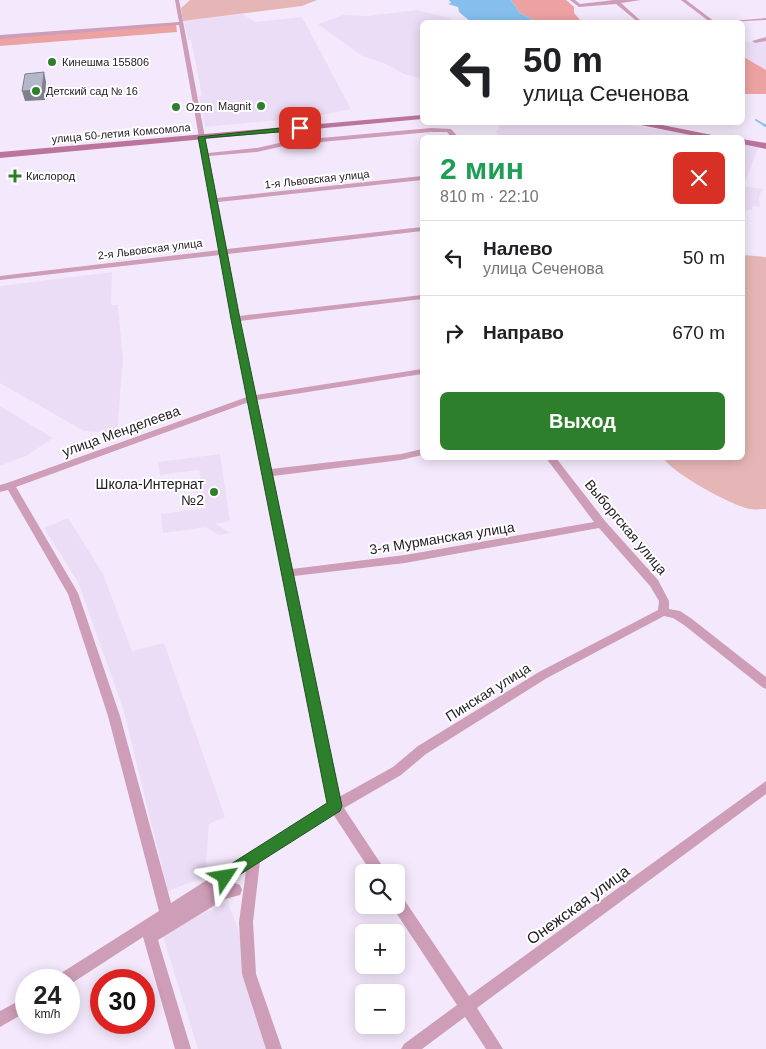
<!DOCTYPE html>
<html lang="ru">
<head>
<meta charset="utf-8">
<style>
  :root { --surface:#fff; --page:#f2f2f2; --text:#202124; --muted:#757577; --line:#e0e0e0; --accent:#2d7f2b }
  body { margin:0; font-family:Helvetica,sans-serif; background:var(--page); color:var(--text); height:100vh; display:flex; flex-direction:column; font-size:19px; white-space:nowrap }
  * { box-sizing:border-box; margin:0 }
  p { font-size:16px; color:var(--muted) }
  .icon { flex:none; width:28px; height:28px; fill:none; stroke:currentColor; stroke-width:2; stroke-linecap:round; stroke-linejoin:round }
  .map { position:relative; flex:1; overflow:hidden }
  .side { position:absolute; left:420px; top:135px; width:325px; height:325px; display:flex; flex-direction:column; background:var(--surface); border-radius:8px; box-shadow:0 2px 12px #0003 }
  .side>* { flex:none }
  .guide { position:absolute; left:420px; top:20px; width:325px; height:105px; border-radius:8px; box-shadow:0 2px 12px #0003; background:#fff; color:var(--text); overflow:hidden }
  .buttons { position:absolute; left:355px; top:864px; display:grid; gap:10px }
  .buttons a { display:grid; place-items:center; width:50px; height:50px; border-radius:8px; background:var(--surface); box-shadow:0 2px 12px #0003; font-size:25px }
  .speed { position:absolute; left:15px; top:969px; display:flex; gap:10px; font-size:25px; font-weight:700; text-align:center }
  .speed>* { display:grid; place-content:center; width:65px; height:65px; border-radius:50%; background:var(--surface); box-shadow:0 2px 12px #0003; line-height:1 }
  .speed small { font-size:12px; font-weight:400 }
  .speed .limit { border:8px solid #d22; background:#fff; color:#111 }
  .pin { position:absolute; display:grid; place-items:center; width:42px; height:42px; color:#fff; margin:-21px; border-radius:10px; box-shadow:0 2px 8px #0006 }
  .me { position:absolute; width:55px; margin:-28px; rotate:57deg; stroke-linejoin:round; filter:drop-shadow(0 0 4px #0008) }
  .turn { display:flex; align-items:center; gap:18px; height:105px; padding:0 20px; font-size:22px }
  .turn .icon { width:65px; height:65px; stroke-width:2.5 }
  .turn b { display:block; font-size:35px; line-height:42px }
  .round { display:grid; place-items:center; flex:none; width:52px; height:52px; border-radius:8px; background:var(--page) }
  .head { display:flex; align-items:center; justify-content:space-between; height:85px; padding:0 20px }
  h1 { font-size:30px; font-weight:700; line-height:38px; color:#1e9e55 }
  .primary-button { display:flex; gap:10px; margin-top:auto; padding:10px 20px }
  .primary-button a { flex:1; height:58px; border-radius:8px; background:var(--accent); color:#fff; font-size:20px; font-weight:700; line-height:58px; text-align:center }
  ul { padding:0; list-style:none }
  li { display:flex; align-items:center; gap:15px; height:75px; padding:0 20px; border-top:1px solid var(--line) }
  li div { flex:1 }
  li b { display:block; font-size:19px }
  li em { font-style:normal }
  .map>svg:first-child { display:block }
  .built { fill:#ecddf6 }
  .green { fill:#e6b6b6 }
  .forest { fill:#eda2a2 }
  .water { fill:#86bfee }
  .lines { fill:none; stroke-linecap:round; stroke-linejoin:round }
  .stream-far1 { stroke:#86bfee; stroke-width:2 }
  .stream { stroke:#86bfee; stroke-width:2.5 }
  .street { fill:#ce9db7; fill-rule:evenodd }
  .secondary { fill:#bb759c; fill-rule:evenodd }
  .shaded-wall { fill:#7e808d }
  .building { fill:#b4b7ca; stroke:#7e808d }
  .route { fill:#2d7f2b; stroke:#1d531c }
  .poi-dot { fill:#2d7f2b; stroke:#fff; stroke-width:2 }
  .labels { text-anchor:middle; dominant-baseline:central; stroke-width:4; stroke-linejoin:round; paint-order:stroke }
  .far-poi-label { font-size:11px; fill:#242026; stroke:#fff; text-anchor:start }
  .far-street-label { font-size:11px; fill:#242026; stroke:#fff }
  .street-label { font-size:14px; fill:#242026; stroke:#fff }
  .poi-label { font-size:14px; fill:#242026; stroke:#fff; text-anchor:end }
  .near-street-label { font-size:16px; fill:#242026; stroke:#fff }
</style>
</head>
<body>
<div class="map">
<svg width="766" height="1049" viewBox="0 0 766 1049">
  <rect width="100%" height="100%" fill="#f4e9fc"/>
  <g class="built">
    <path d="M417,10L449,18L455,22H422V79L404,74L384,63L362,56L318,24L343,15L368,16Z"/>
    <path d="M243,14L255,22L302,17L351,109L317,116L205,127L199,96L202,95L191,40H188L184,21Z"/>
    <path d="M766,41V70L743,56L742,42Z"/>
    <path d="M494,123H614L708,137H501L496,132L501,124Z"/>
    <path d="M743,143L759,146L743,186L763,189L759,197L760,207L752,206V210H746L743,222Z"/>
    <path d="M112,272L111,305H118L123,360L117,433L84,431L0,383V286Z"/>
    <path d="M0,406L18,417L53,438L26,456L0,466Z"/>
    <path d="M220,454L230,521L216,524L230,533L219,535L206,527L163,533L161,514L206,508L199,470L160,475L158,462Z"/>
    <path d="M68,518L103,574L132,651L164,643L225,817L209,824L205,877L168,891L123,708L78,582L44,528Z"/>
    <path d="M228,902L282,1049H198L162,933Z"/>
  </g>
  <g class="green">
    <path d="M190,0H317L302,6L183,21L181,8Z"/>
    <path d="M743,255L766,257V509C761,509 755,510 750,509C730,505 674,474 663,458H742Z"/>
  </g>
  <g class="forest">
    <path d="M511,0H566L574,7V13L582,22H537L520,13Z"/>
    <path d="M176,24L177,32L0,46V38Z"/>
    <path d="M742,56L766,70V94H743Z"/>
  </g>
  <path class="water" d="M449,0H511L520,13L537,22H471L459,12L458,7L448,4L451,3Z"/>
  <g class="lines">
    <path class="stream-far1" d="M756,120L766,126"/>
    <path class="stream" d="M764,125L766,126"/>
    <g class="street">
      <path d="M175,0H179L208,153L257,148L288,141L431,128L451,129L459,138H452L447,132H431L288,145L257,152L209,156L217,198L422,176V180L218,202L227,249L422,227V231L228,254L239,316L422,295V299L240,321L256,395L422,369V374L257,400L271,469L401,454L422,449V455L401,460L273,476L292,569L405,555L594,522L546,458H556L605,521L658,580L669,601V609L680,611L692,619L766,677V689L762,687L684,625L673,618L664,616L547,678L426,754L401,775L344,808L383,867L385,872H371L333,814L260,861L253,922L256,974L282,1049H266L242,974L239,922L246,871L221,887L235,883L240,885L242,890L240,895L225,899L158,940L191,1049H175L143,937L69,985V980H56L58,975L159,911L108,716L68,594L8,490L0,492V485L7,483L247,397L220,255L0,280V276L220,250L203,157L201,155L202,154L179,25L0,39V35L179,22ZM249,402L262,471L261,473L263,475L328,803L171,903L120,716L78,593L16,487ZM599,528L650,586L659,601L658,610L539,672L418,746L393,767L339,797L294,576L405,563Z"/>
      <path d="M570,0H575L580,4L614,0H641L621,3L642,22H638L616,4L579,7Z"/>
      <path d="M681,0H686L715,22H710Z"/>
      <path d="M766,18V20L729,22L731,21Z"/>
      <path d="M766,37V41L755,43L752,41Z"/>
      <path d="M766,781V794L477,1008L503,1049H486L465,1017L422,1049H401L404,1044L457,1005L391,905H396V893L401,895L469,996Z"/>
      <path d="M26,997V1012L0,1027V1011Z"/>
    </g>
    <g class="secondary">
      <path d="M422,115V119L0,158V152Z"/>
      <path d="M626,122H647L727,138H705Z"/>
      <path d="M742,139L766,143V149L742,144Z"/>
    </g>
  </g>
  <path class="shaded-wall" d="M44,72L46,82L45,100L25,101L22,91Z"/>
  <path class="building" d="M44,72L42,90L22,91L25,74Z"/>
  <path class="route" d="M300,126L303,130L205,138L240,319L342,806L340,811L225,884L220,882L218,877L220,871L327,803L231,319L198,137Z"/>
  <g class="poi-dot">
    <circle cx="52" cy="62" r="5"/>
    <circle cx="36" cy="91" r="5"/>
    <circle cx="261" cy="106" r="5"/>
    <circle cx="176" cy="107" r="5"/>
    <path d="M12.5 168.5h5v5h5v5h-5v5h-5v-5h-5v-5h5z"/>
    <circle cx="214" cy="492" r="5"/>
  </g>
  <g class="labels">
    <g class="far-poi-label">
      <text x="62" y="62">Кинешма 155806</text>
      <text x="46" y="91">Детский сад № 16</text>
      <text x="251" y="106" text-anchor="end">Magnit</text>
      <text x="186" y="107">Ozon</text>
      <text x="26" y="176">Кислород</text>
    </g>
    <g class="far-street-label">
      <text transform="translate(121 133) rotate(-5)">улица 50-летия Комсомола</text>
      <text transform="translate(317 179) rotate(-6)">1-я Львовская улица</text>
      <text transform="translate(150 249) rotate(-7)">2-я Львовская улица</text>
    </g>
    <g class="street-label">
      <text transform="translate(121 431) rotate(-20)">улица Менделеева</text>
      <text transform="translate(626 527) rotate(50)">Выборгская улица</text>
      <text transform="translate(442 538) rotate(-9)">3-я Мурманская улица</text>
      <text transform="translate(488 692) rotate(-32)">Пинская улица</text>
    </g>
    <g class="poi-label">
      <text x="204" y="484">Школа-Интернат<tspan x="204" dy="16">№2</tspan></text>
    </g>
    <g class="near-street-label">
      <text transform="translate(578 905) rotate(-36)">Онежская улица</text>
    </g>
  </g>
</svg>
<div class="buttons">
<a><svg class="icon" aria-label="search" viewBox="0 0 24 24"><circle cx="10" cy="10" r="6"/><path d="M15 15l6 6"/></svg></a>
<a>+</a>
<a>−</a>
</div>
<div class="speed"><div>24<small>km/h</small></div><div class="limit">30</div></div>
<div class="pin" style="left:300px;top:128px;background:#d93025"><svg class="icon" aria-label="arrive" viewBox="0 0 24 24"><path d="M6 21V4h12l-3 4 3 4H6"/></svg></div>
<svg class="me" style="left:225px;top:877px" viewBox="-20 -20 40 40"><path d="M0-17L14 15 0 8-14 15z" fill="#2d7f2b" stroke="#fff" stroke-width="4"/></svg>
<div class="guide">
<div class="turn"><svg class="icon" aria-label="left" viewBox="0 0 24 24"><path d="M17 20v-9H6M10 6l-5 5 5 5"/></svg><div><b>50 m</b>улица Сеченова</div></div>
</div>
<section class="side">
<div class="head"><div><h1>2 мин</h1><p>810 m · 22:10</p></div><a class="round" style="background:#d93025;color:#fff"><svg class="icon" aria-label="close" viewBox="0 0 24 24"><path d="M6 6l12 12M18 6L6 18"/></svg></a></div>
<ul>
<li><svg class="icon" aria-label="left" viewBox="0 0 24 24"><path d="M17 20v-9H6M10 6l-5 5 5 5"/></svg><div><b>Налево</b><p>улица Сеченова</p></div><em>50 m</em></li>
<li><svg class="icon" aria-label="right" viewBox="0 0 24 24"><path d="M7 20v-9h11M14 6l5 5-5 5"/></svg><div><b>Направо</b></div><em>670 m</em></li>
</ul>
<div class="primary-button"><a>Выход</a></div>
</section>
</div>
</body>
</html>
